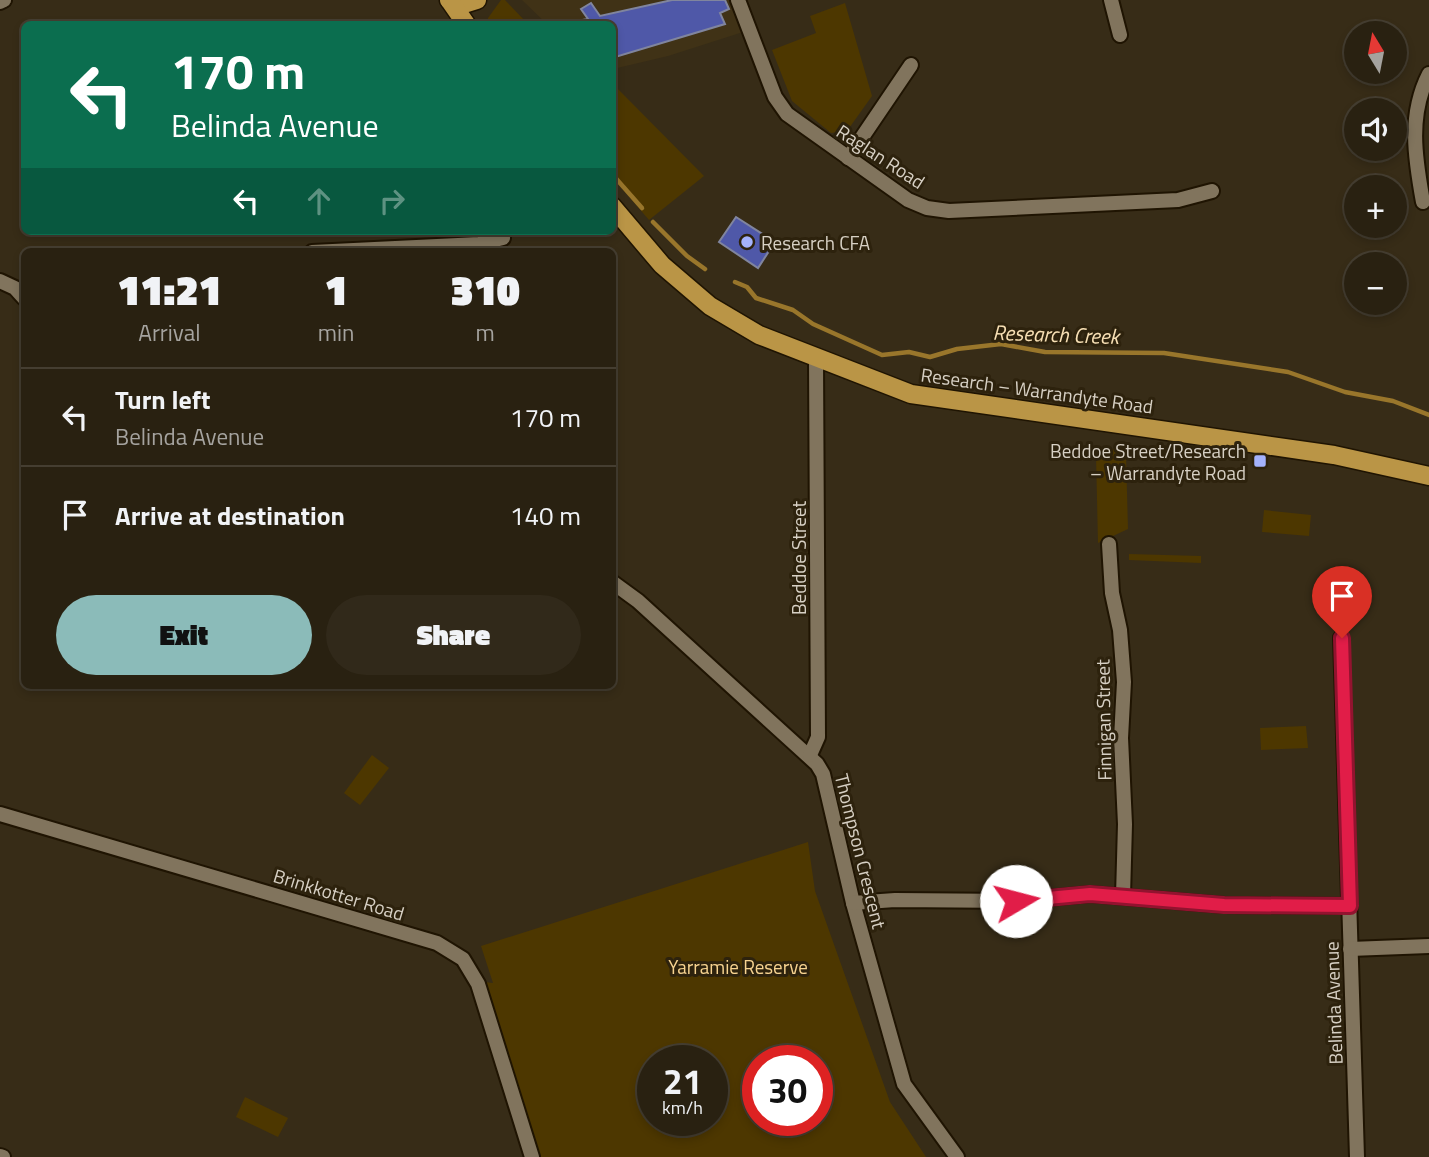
<!DOCTYPE html>
<html lang="en">
<head>
<meta charset="utf-8">
<style>
  :root { --surface:#292111; --page:#31291a; --text:#f1f3f6; --muted:#a5a39f; --line:#453e31; --accent:#8bbbb9 }
  body { margin:0; font-family:"Titillium Web",sans-serif; background:var(--page); color:var(--text); height:100vh; display:flex; flex-direction:column; font-size:26px; white-space:nowrap }
  * { box-sizing:border-box; margin:0 }
  p { font-size:23px; color:var(--muted) }
  .icon { flex:none; width:38px; height:38px; fill:none; stroke:currentColor; stroke-width:2; stroke-linecap:round; stroke-linejoin:round }
  .map { position:relative; flex:1; overflow:hidden }
  .details { position:absolute; left:21px; top:248px; width:595px; height:441px; display:flex; flex-direction:column; background:var(--surface); border-radius:10px; box-shadow:0 4px 10px #0003,0 0 0 2px var(--line) }
  .details>* { flex:none }
  .hud { position:absolute; left:21px; top:21px; width:595px; height:214px; border-radius:10px; box-shadow:0 4px 10px #0003,0 0 0 2px var(--line); background:#0b6e4f; color:#fff; overflow:hidden }
  .needle { width:46px; rotate:350deg }
  .buttons { position:absolute; left:1344px; top:21px; display:grid; gap:14px }
  .buttons a { display:grid; place-items:center; width:63px; height:63px; border-radius:50%; background:var(--surface); box-shadow:0 4px 10px #0003,0 0 0 2px var(--line); font-size:35px }
  .speed { position:absolute; left:637px; top:1045px; display:flex; gap:14px; font-size:35px; font-weight:700; text-align:center }
  .speed>* { display:grid; place-content:center; width:91px; height:91px; border-radius:50%; background:var(--surface); box-shadow:0 4px 10px #0003,0 0 0 2px var(--line); line-height:1 }
  .speed small { font-size:18px; font-weight:400 }
  .speed .limit { border:10px solid #d22; background:#fff; color:#111 }
  .pin { position:absolute; display:grid; place-items:center; width:60px; height:60px; color:#fff; margin:-72px -30px; border-radius:50% 50% 50% 0; rotate:-45deg; box-shadow:0 0 7px #0007 }
  .pin .icon { rotate:45deg }
  .me { position:absolute; width:77px; margin:-38px; rotate:82deg; stroke-linejoin:round; filter:drop-shadow(0 0 5px #0008) }
  .turn { display:flex; align-items:center; gap:24px; height:147px; padding:0 35px; font-size:32px }
  .turn .icon { width:91px; height:91px; stroke-width:2.5 }
  .turn b { display:block; font-size:49px; line-height:60px }
  .lanes { display:flex; align-items:center; height:66px; padding:0 35px; background:#0003; justify-content:center; gap:35px; direction:ltr }
  .lanes .off { opacity:.35 }
  .eta { display:flex; justify-content:space-evenly; align-items:center; height:119px; text-align:center }
  .eta b { font-size:42px; font-weight:800; line-height:49px }
  .button { display:flex; gap:14px; margin-top:auto; padding:14px 35px }
  .button a { flex:1; height:80px; border-radius:42px; background:var(--accent); color:#111; font-size:28px; font-weight:800; line-height:80px; text-align:center }
  .button a+a { background:var(--page); color:var(--text) }
  ul { padding:0; list-style:none }
  li { display:flex; align-items:center; gap:21px; height:98px; padding:0 35px; border-top:2px solid var(--line) }
  li div { flex:1 }
  li b { display:block; font-size:26px }
  li em { font-style:normal }
  .map>svg:first-child { display:block }
  .built { fill:#403216 }
  .green { fill:#4d3700; fill-rule:evenodd }
  .lines { fill:none; stroke-linecap:round; stroke-linejoin:round }
  .stream { stroke:#99762b; stroke-width:4.5 }
  .building { fill:#4f58a8; stroke:#80859e; stroke-width:2 }
  .minor-casing { stroke:#1f1402; stroke-width:18 }
  .major-casing { stroke:#1f1402; stroke-width:21 }
  .minor { stroke:#81745d; stroke-width:14 }
  .major { stroke:#ba9546; stroke-width:18 }
  .route-casing { stroke:#92132f; stroke-width:18 }
  .route { stroke:#e11d48; stroke-width:12 }
  .poi-dot { fill:#a4b2fc; stroke:#2d220d; stroke-width:2.5 }
  .labels { text-anchor:middle; dominant-baseline:central; stroke-width:6; stroke-linejoin:round; paint-order:stroke }
  .street-label { font-size:19px; fill:#d7d0c4; stroke:#2d220d }
  .poi-label { font-size:19px; fill:#d7d0c4; stroke:#2d220d; text-anchor:start }
  .park-label { font-size:19px; fill:#f7d390; stroke:#2d220d }
  .water-label { font-size:21px; font-style:italic; fill:#f8e0b5; stroke:#2d220d }
</style>
</head>
<body>
<div class="map">
<svg width="1429" height="1157" viewBox="0 0 1429 1157">
  <rect width="100%" height="100%" fill="#372c17"/>
  <path class="built" d="M522,0H731L743,32L668,56L613,69L612,24H547Z"/>
  <g class="green">
    <path d="M501,0H505L528,24H488V18Z"/>
    <path d="M845,3L872,96L847,131L831,133L792,101L772,50L816,33L810,16Z"/>
    <path d="M612,83L704,176L649,220L613,178Z"/>
    <path d="M1131,449L1126,455L1128,529L1098,543L1096,456L1089,450Z"/>
    <path d="M1264,510L1311,515L1309,536L1262,532Z"/>
    <path d="M1129,554L1201,556V563L1129,560Z"/>
    <path d="M1306,726L1308,748L1261,750L1260,728Z"/>
    <path d="M372,755L389,768L360,805L344,793Z"/>
    <path d="M808,842L815,891L890,1102L926,1157H538L484,982L493,983L481,946ZM653,1060H712V1120H653ZM758,1060H817V1120H758Z"/>
    <path d="M245,1097L288,1118L278,1137L236,1117Z"/>
  </g>
  <g class="lines">
    <g class="stream">
      <path d="M612,174L642,208"/>
      <path d="M653,222L687,256L705,269"/>
      <path d="M735,282L747,287L756,298L793,310L813,324L882,355L909,352L930,357L957,349L1001,344L1045,352L1164,353L1288,372L1345,392L1393,401L1429,415"/>
    </g>
  </g>
  <g class="building">
    <path d="M672,0H725L729,9L720,13L725,24L612,58V24H583L582,20L588,19L581,9L591,3L600,16Z"/>
    <path d="M736,217L775,242L758,268L719,242Z"/>
  </g>
  <g class="lines">
    <g class="minor-casing">
      <g id="minor">
        <path d="M738,0L775,97L787,114L908,200L927,208L949,211L1178,200L1212,191"/>
        <path d="M1111,0L1120,35"/>
        <path d="M0,2L4,0"/>
        <path d="M848,158L911,65"/>
        <path d="M1423,202C1415,158 1408,115 1429,74"/>
        <path d="M312,252L479,244L503,238"/>
        <path d="M0,281L15,288L24,298"/>
        <path d="M1109,544L1112,593L1120,630L1124,682L1121,738L1125,824L1123,896"/>
        <path d="M612,582L638,601L817,764L823,774L853,903L904,1084L957,1157"/>
        <path d="M1341,638L1357,1157"/>
        <path d="M810,755L818,737L816,359"/>
        <path d="M0,814L437,943L463,959L478,984L532,1157"/>
        <path d="M853,903L895,900L1016,901L1090,894L1224,905L1350,906"/>
        <path d="M1350,949L1429,946"/>
        <path d="M0,1156L3,1157"/>
      </g>
    </g>
    <g class="major-casing">
      <g id="major">
        <path d="M449,0L461,5L477,0"/>
        <path d="M450,1L466,24"/>
        <path d="M612,206L662,265L710,306L759,335L911,394L1334,455L1429,476"/>
      </g>
    </g>
    <use href="#minor" class="minor"/>
    <use href="#major" class="major"/>
  </g>
  <g class="lines">
    <g class="route-casing">
      <path id="route" d="M1016,901L1090,894L1224,905L1350,906L1342,638"/>
    </g>
    <use href="#route" class="route"/>
  </g>
  <g class="poi-dot">
    <circle cx="747" cy="242" r="7"/>
    <rect x="1253" y="454" width="14" height="14" rx="3.5"/>
  </g>
  <g class="labels">
    <g class="street-label">
      <text transform="translate(881 156) rotate(33)">Raglan Road</text>
      <text transform="translate(1037 390) rotate(8)">Research – Warrandyte Road</text>
      <text transform="translate(798 558) rotate(-90)">Beddoe Street</text>
      <text transform="translate(1103 720) rotate(-91)">Finnigan Street</text>
      <text transform="translate(861 851) rotate(76)">Thompson Crescent</text>
      <text transform="translate(339 894) rotate(17)">Brinkkotter Road</text>
      <text transform="translate(1333 1003) rotate(-92)">Belinda Avenue</text>
    </g>
    <g class="poi-label">
      <text x="761" y="242">Research CFA</text>
      <text x="1246" y="450" text-anchor="end">Beddoe Street/Research<tspan x="1246" dy="22">– Warrandyte Road</tspan></text>
    </g>
    <g class="park-label">
      <text x="738" y="966">Yarramie Reserve</text>
    </g>
    <g class="water-label">
      <text transform="translate(1056 334) rotate(2)">Research Creek</text>
    </g>
  </g>
</svg>
<div class="buttons">
<a><svg class="needle" viewBox="-14 -14 28 28"><path d="M0-13l5 13h-10z" fill="#e53935"/><path d="M0 13l5-13h-10z" fill="#a5a39f"/></svg></a>
<a><svg class="icon" aria-label="sound" viewBox="0 0 24 24"><path d="M4 9h4l5-4v14l-5-4H4zM17 9q2 3 0 6"/></svg></a>
<a>+</a>
<a>−</a>
</div>
<div class="speed"><div>21<small>km/h</small></div><div class="limit">30</div></div>
<div class="pin" style="left:1342px;top:638px;background:#d93025"><svg class="icon" aria-label="arrive" viewBox="0 0 24 24"><path d="M6 21V4h12l-3 4 3 4H6"/></svg></div>
<svg class="me" style="left:1016px;top:901px" viewBox="-20 -20 40 40"><circle r="19" fill="#fff"/><path d="M0-13L10 11 0 6-10 11z" fill="#e11d48"/></svg>
<div class="hud">
<div class="turn"><svg class="icon" aria-label="left" viewBox="0 0 24 24"><path d="M17 20v-9H6M10 6l-5 5 5 5"/></svg><div><b>170 m</b>Belinda Avenue</div></div>
<div class="lanes"><svg class="icon" aria-label="left" viewBox="0 0 24 24"><path d="M17 20v-9H6M10 6l-5 5 5 5"/></svg><svg class="icon off" aria-label="ahead" viewBox="0 0 24 24"><path d="M12 20V5M6 11l6-6 6 6"/></svg><svg class="icon off" aria-label="right" viewBox="0 0 24 24"><path d="M7 20v-9h11M14 6l5 5-5 5"/></svg></div>
</div>
<section class="details">
<div class="eta">
<div><b>11:21</b><p>Arrival</p></div>
<div><b>1</b><p>min</p></div>
<div><b>310</b><p>m</p></div>
</div>
<ul>
<li><svg class="icon" aria-label="left" viewBox="0 0 24 24"><path d="M17 20v-9H6M10 6l-5 5 5 5"/></svg><div><b>Turn left</b><p>Belinda Avenue</p></div><em>170 m</em></li>
<li><svg class="icon" aria-label="arrive" viewBox="0 0 24 24"><path d="M6 21V4h12l-3 4 3 4H6"/></svg><div><b>Arrive at destination</b></div><em>140 m</em></li>
</ul>
<div class="button"><a>Exit</a><a>Share</a></div>
</section>
</div>
</body>
</html>
